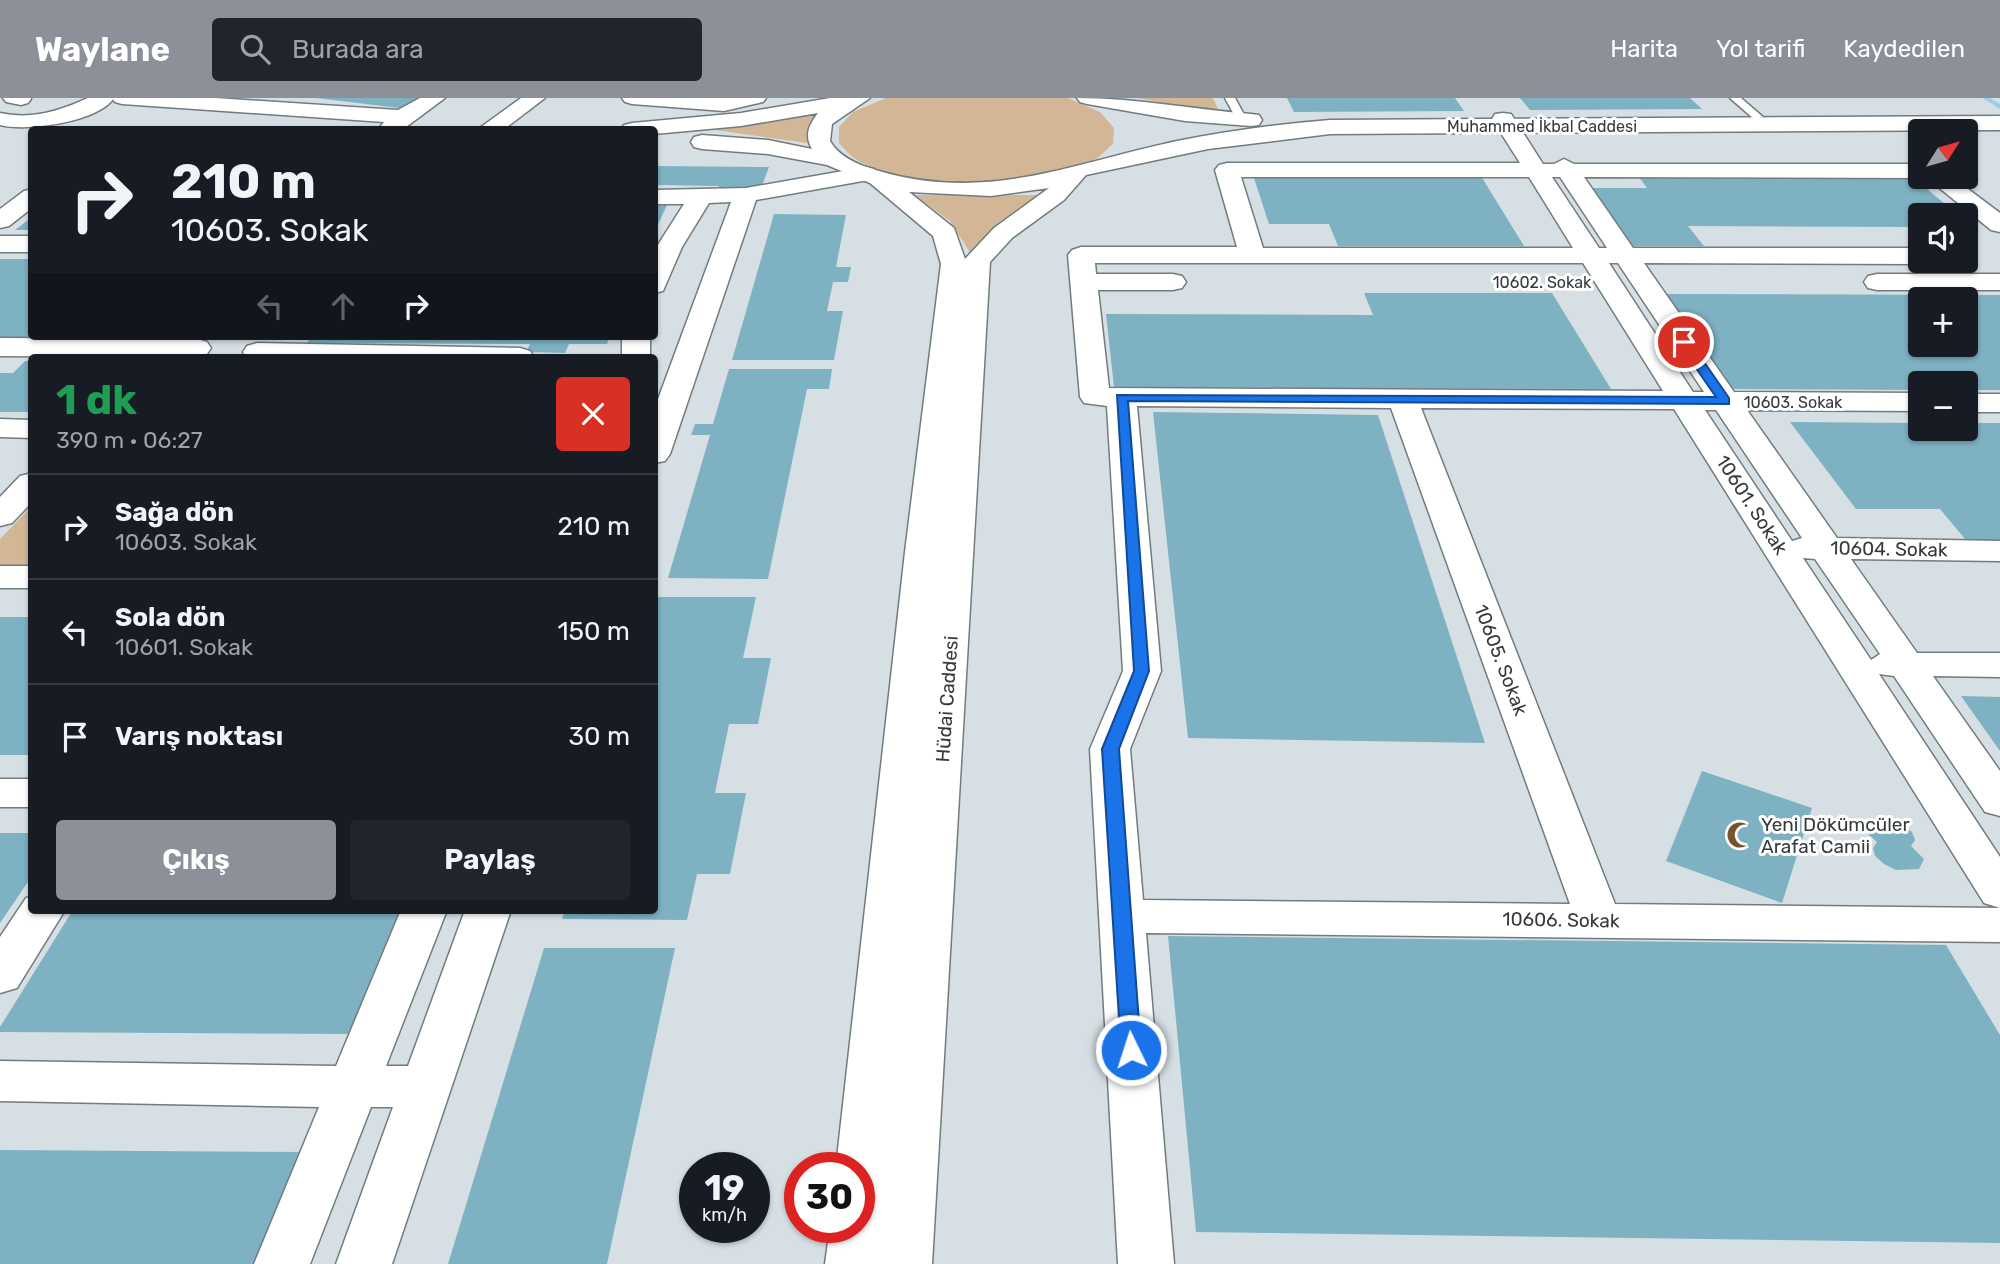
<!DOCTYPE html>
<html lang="tr">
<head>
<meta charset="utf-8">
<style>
  :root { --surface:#171b24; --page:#20242c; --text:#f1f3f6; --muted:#9ea1a6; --line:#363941; --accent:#8c9099 }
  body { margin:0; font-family:Rubik,sans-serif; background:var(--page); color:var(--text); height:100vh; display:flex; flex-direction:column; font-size:26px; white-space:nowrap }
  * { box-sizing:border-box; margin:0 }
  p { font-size:23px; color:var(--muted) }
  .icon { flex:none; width:38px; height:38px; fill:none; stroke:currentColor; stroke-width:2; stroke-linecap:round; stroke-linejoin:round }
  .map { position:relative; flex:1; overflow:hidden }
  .panel { position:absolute; left:28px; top:256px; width:630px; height:560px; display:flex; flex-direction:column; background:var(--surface); border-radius:7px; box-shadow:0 2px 5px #0004 }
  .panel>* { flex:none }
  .banner { position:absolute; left:28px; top:28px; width:630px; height:214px; border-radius:7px; box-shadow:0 2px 5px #0004; background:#171b24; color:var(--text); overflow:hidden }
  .needle { width:46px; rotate:53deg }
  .tools { position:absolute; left:1908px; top:21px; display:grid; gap:14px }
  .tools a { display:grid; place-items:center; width:70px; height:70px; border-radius:7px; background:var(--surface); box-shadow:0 2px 5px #0004; font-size:35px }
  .speed { position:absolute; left:679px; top:1054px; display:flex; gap:14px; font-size:35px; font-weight:700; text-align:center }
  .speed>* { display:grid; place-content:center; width:91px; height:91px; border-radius:50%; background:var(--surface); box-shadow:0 2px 5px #0004; line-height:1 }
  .speed small { font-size:18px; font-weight:400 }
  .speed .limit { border:10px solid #d22; background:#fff; color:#111 }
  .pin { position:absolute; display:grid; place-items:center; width:60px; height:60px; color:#fff; margin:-30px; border:4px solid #fff; border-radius:50%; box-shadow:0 2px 7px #0007 }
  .me { position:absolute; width:77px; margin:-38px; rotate:356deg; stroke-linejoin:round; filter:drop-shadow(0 0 5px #0008) }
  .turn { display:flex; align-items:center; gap:24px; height:147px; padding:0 28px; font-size:32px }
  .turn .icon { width:91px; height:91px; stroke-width:2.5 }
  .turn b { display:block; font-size:49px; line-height:60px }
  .lanes { display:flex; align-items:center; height:66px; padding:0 28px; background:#0003; justify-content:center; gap:35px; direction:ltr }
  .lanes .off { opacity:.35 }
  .round { display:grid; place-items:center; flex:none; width:74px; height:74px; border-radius:7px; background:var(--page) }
  .overview { display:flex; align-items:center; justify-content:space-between; height:119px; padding:0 28px }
  h1 { font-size:42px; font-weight:700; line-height:52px; color:#1e9e55 }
  .button { display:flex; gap:14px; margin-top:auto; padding:14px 28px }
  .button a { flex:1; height:80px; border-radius:7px; background:var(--accent); color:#fff; font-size:28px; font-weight:700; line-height:80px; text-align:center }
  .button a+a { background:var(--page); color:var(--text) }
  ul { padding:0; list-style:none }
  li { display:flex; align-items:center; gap:21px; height:105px; padding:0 28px; border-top:2px solid var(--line) }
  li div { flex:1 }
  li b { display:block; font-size:26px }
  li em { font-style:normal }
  header { display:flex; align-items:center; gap:42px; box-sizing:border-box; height:98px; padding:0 35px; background:var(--accent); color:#fff }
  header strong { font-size:33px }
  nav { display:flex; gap:38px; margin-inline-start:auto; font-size:24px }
  .search { width:490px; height:63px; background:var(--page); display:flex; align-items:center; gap:18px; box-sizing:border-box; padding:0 24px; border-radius:7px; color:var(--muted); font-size:26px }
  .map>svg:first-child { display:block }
  .green { fill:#d2b696 }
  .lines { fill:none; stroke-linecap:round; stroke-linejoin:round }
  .stream { fill:#9acee0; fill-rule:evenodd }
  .building { fill:#7eb1c2; fill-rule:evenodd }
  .lane-casing { stroke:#727b7e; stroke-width:3 }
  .street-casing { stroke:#727b7e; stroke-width:3 }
  .secondary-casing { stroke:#727b7e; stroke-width:3 }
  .lane { fill:#fff; fill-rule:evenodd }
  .street { fill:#fff; fill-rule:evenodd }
  .secondary { fill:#fff; fill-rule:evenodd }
  .route { fill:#1a73e8; stroke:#114b97; stroke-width:2 }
  .labels { text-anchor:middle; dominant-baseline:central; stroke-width:6; stroke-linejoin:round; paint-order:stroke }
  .far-street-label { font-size:16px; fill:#363a3b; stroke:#fff }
  .street-label { font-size:19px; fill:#363a3b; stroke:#fff }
  .poi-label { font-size:19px; fill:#363a3b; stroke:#fff; text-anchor:start }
</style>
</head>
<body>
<header>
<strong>Waylane</strong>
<div class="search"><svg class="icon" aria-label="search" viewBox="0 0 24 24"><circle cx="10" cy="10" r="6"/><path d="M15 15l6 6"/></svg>Burada ara</div>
<nav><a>Harita</a><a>Yol tarifi</a><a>Kaydedilen</a></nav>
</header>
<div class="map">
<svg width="2000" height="1166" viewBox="0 0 2000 1166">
  <rect width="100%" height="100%" fill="#d6e0e4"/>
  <g class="green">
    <path d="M886,0H1068L1100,14L1114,30L1113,46C1106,52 1099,60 1092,63C1035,90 908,96 854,60C848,56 843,49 839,45V29L853,14Z"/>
    <path d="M1137,0H1213L1220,15Z"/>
    <path d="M832,11L814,46L708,31Z"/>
    <path d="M915,97H1041L999,124L971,156L950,123Z"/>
    <path d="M31,409V471H0V441Z"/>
  </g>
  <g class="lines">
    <path class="stream" d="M1983,0H1990L2000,6V11Z"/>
  </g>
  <g class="building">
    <path d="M316,0H425L408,11Z"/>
    <path d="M1287,0H1455L1464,13L1294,14Z"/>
    <path d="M1520,0H1690L1702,11L1530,12Z"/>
    <path d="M654,68L769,69L760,93H717L719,88L654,87Z"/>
    <path d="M1253,77L1481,78L1524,148H1338L1329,126H1269Z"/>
    <path d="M1639,79L1914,80L1958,117H1920V129L1688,128L1704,148H1632L1588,90H1647Z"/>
    <path d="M654,105H668L654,135Z"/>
    <path d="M774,116L846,117L836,169H851L848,184H833L827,213H843L834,262H732Z"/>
    <path d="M32,119V132H15Z"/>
    <path d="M0,161H32V238H176L172,242L0,240Z"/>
    <path d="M1364,195H1552L1611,291L1114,289L1106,216L1373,217Z"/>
    <path d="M1660,196L2000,197V292H1965V285H1920V292L1731,291ZM1920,201H1965V247H1920Z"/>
    <path d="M312,238H610L607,246H569L565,255L526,254L530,246L307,245Z"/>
    <path d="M25,263H32V314H0V275H13Z"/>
    <path d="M729,271H832L829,291H807L768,481L668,480L710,337H691L695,326H713Z"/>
    <path d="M1153,314L1378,317L1485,645L1188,640Z"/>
    <path d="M1790,324L1920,325V331H1965V325H2000V447H1970L1940,411H1856Z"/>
    <path d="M657,499H756L743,560H771L758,626H729L715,695H746L730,776H697L687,822L562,821L565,812H654V508Z"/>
    <rect x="0" y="519" width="32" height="138"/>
    <path d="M1961,598L2000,599V653Z"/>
    <path d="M1702,673L1812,710L1782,805L1666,763Z"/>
    <path d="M1885,719L1898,723L1912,734L1915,742L1911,748L1924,761L1919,771L1896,772L1884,766L1875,758L1873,750L1877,744L1867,735L1865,727L1869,722Z"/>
    <path d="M0,735H32V778L0,825Z"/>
    <path d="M73,812H406L357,936L0,934V929Z"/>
    <path d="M1168,838L1946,847L2000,937V1145L1196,1134Z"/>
    <path d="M544,850H675L607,1166H448Z"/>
    <path d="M0,1052L310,1054L265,1166H0Z"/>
  </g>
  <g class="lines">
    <g class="lane-casing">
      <g id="lane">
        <path d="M1225,0H1235L1247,22L1246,24H1238Z"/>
        <path d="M1730,0H1741L1763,19L1754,21Z"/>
      </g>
    </g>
    <g class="street-casing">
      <g id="street">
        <path d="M3,0H31V1L28,5L21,7L6,4Z"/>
        <path d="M112,0H215L398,12L420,0H445L402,32H378L384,24L122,6L115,4Z"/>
        <path d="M521,0H545L503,32H477Z"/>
        <path d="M622,0H766L763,4L724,13L632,6L625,4Z"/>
        <path d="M1503,15L1511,16L1543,66H1554L1564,61L1574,66H1920V79H1925L1920,80L1584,79L1633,150H1920V163H1930L1920,166L1644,165L1734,294L1920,295V313L1747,312L1837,440L2000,443V463L1851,461L1917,555H2000V579L1933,578L2000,673V718L1985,714L1894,578L1879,576L2000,759V810L1984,805L1674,311L1421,310L1615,806L2000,810V844L1146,835L1174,1166H1118L1090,651L1123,573L1107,308L1084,305L1080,299L1068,157L1072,152L1081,149H1237L1215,72L1219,67L1227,65H1520L1492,21L1495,16ZM1241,79H1529L1573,150H1263ZM1552,79H1560L1607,150H1599ZM1095,165H1583L1663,293L1109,290L1098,192H1173L1182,190L1186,184L1182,178L1173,176H1096ZM1609,165H1618L1704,294H1693ZM1137,308L1391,310L1570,806L1143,802L1130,651L1161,573ZM1705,312H1716L1802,440L1792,443ZM1803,460L1815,461L1880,556L1871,562Z"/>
        <path d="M866,69L874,71L878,76L874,81L756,102L670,356L665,363L654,365V312L731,104L709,105L682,149L663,193L654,195V153L684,106H654V92L746,90Z"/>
        <path d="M1926,79H1952L2000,115V134L1991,132Z"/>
        <path d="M32,91V110L9,128L0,130V111L24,93Z"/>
        <rect x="0" y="138" width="32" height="16"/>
        <path d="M1877,176H2000V192H1877L1868,190L1864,184L1868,178Z"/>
        <rect x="622" y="238" width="28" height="21"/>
        <path d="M0,240L197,241L207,244L211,250L207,256L197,259L0,258Z"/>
        <path d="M257,245L520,250L530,253L534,259H246L243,254L247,248Z"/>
        <rect x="1965" y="296" width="35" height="18"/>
        <path d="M0,321L32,322V340L0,339Z"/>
        <path d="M32,375V404L12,425L0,428V399L20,378Z"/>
        <rect x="0" y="468" width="32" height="22"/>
        <rect x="0" y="681" width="32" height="28"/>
        <path d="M32,799V812H65L17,890L0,895V839L26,800Z"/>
        <path d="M401,812H447L386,968H408L465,812H511L392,1166H336L393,1009H371L310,1166H254L319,1009L0,1003V963L336,968Z"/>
      </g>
    </g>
    <g class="secondary-casing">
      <g id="secondary">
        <path d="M88,0H114C98,24 27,34 0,27V15C32,22 59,13 88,0Z"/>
        <path d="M830,0H870L832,26L830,43C840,60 861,68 879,73C988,105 1073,65 1177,43C1227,33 1278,26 1330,22L2000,18V32L1330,36L1208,51L1086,77L1064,102L1012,140L990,164L932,1166H825L830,1129H859V1069H836L905,454L941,166L933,138L870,85L827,67L768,56L702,51L694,49L691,44L694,39L702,37L768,42L812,51C804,37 809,27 818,15L741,28L654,36V32H621L624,27L632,25L741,15ZM1049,90L994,130L965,161L954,130L909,94L991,98Z"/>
        <path d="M1077,0C1135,0 1192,11 1251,16L1259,17L1262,22L1259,27L1251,28L1185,23L1087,6L1080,4Z"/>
      </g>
    </g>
    <use href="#lane" class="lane"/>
    <use href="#street" class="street"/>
    <use href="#secondary" class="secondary"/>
  </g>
  <path class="route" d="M1684,240L1688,241L1729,300V306L1128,303L1149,573L1119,651L1141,952L1138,957L1131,960L1124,957L1121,952L1102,651L1134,573L1117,297L1716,299L1678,244Z"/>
  <defs>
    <g id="mosque-bare" transform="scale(2.1)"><path d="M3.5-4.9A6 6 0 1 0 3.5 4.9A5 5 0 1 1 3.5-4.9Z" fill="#76552c" stroke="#fff" stroke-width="2.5" paint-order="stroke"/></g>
  </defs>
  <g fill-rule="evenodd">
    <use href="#mosque-bare" x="1740" y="737"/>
  </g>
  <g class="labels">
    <g class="far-street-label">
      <text x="1542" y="28">Muhammed İkbal Caddesi</text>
      <text x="1542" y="184">10602. Sokak</text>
      <text x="1793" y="304">10603. Sokak</text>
    </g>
    <g class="street-label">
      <text transform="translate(1752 407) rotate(57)">10601. Sokak</text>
      <text transform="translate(1889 451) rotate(1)">10604. Sokak</text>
      <text transform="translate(1501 562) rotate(69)">10605. Sokak</text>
      <text transform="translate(947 601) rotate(-86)">Hüdai Caddesi</text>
      <text transform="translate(1561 822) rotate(1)">10606. Sokak</text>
    </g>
    <g class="poi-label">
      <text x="1761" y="726">Yeni Dökümcüler<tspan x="1761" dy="22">Arafat Camii</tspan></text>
    </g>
  </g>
</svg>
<div class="tools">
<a><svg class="needle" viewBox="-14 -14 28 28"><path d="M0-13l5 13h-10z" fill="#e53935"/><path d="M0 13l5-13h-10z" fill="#9ea1a6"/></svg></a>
<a><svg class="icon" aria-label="sound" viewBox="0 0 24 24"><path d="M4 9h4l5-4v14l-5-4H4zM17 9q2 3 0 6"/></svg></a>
<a>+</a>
<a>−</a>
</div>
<div class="speed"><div>19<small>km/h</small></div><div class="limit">30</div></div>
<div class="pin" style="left:1684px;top:244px;background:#d93025"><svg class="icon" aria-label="arrive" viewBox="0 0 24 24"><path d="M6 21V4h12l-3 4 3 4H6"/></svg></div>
<svg class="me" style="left:1131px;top:952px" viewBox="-20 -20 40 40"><circle r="17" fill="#1a73e8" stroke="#fff" stroke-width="3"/><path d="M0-11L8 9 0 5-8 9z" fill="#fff"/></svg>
<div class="banner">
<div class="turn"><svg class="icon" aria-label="right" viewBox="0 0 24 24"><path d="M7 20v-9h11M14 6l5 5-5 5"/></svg><div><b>210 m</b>10603. Sokak</div></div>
<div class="lanes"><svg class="icon off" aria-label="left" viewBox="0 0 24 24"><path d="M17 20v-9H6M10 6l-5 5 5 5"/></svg><svg class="icon off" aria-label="ahead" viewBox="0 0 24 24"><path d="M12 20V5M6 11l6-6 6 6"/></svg><svg class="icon" aria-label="right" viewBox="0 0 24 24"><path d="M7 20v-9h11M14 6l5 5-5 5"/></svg></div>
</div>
<section class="panel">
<div class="overview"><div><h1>1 dk</h1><p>390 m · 06:27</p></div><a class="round" style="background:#d93025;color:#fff"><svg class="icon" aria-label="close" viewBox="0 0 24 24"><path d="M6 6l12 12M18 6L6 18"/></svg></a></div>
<ul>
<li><svg class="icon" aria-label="right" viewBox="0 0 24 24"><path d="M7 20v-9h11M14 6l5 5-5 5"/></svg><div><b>Sağa dön</b><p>10603. Sokak</p></div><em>210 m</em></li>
<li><svg class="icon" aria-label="left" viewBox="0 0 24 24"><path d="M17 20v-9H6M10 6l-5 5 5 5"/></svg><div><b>Sola dön</b><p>10601. Sokak</p></div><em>150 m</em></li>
<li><svg class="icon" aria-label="arrive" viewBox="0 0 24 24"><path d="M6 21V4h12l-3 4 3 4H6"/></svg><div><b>Varış noktası</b></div><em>30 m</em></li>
</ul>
<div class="button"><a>Çıkış</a><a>Paylaş</a></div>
</section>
</div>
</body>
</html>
